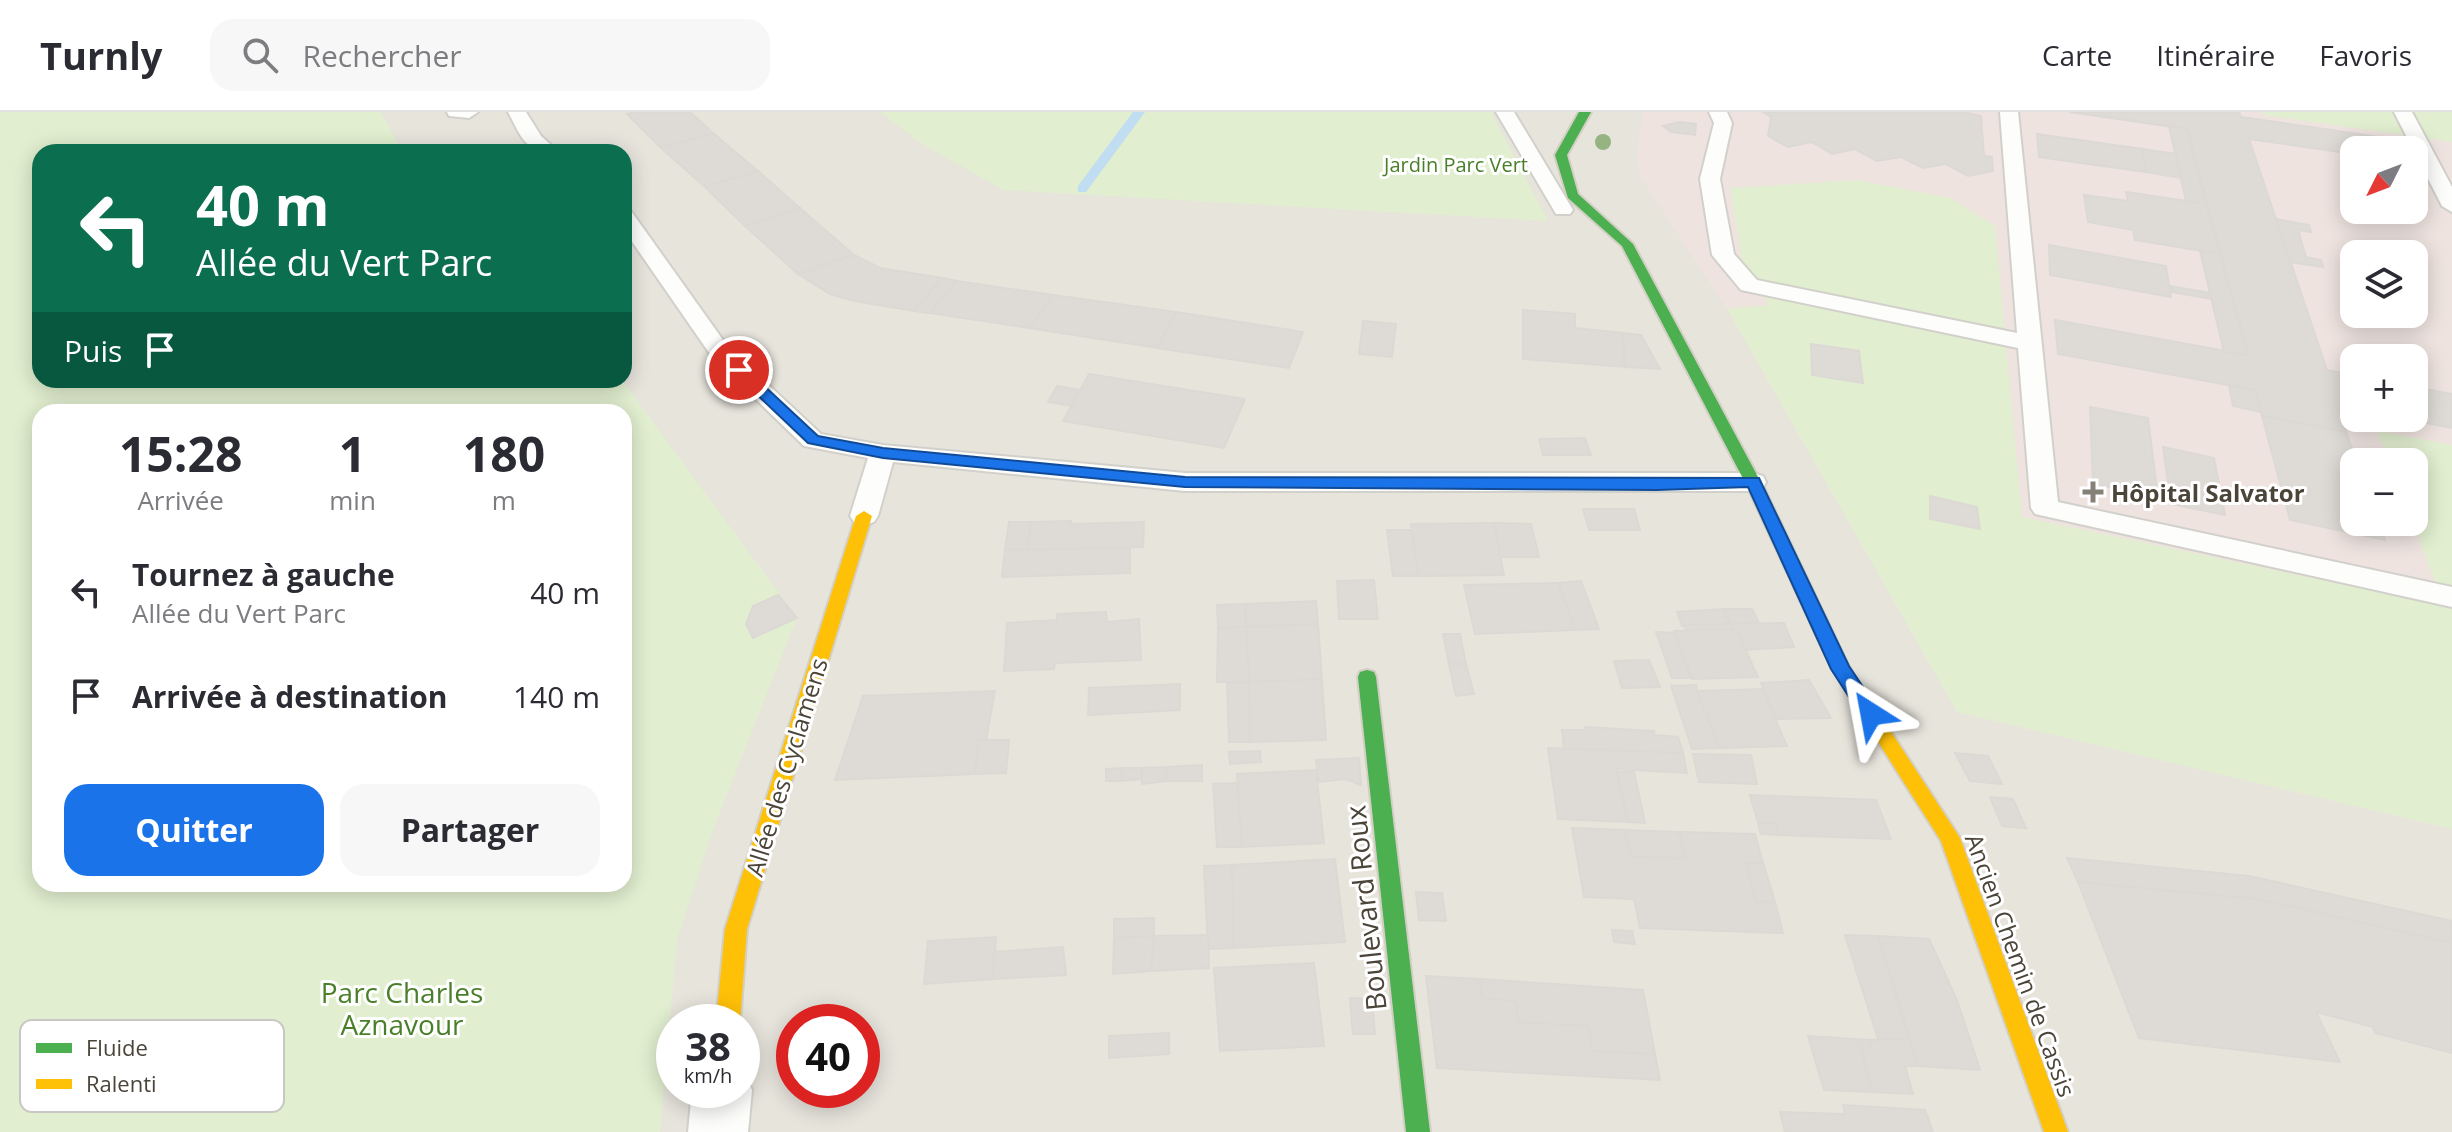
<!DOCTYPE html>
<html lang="fr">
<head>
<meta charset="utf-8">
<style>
  :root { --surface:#fff; --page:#f7f7f7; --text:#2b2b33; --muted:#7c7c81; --line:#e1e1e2; --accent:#1a73e8 }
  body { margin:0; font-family:"Open Sans",sans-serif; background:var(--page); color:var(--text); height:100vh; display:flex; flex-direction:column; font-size:30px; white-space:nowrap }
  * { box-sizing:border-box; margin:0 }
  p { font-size:26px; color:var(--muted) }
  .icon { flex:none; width:44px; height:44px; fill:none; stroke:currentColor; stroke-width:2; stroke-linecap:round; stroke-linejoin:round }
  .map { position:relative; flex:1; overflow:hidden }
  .panel { position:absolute; left:32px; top:292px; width:600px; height:488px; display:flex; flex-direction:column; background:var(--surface); border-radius:24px; box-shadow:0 4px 20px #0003 }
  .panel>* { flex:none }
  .hud { position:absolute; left:32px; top:32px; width:600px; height:244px; border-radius:24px; box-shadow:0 4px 20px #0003; background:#0b6e4f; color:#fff; overflow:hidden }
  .needle { width:52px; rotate:228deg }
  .fabs { position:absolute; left:2340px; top:24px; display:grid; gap:16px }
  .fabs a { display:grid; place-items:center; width:88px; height:88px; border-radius:16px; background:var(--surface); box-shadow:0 4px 20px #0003; font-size:40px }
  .speed { position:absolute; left:656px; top:892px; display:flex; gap:16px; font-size:40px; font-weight:700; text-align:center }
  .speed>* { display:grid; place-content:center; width:104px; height:104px; border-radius:50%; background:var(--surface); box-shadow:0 4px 20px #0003; line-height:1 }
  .speed small { font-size:20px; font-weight:400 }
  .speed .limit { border:12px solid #d22; background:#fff; color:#111 }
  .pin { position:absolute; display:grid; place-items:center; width:68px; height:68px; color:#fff; margin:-34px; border:4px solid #fff; border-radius:50%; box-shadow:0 2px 8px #0007 }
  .me { position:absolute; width:88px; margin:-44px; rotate:326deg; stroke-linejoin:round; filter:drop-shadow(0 0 6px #0008) }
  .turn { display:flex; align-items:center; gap:28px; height:168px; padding:0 32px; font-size:36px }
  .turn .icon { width:104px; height:104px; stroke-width:2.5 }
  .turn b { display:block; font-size:56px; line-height:68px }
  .then { display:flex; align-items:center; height:76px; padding:0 32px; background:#0003; gap:16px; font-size:30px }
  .eta { display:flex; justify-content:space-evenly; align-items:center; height:136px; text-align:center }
  .eta b { font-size:48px; font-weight:700; line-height:56px }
  .primary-button { display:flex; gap:16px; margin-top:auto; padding:16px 32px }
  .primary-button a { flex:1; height:92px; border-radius:24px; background:var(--accent); color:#fff; font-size:32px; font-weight:700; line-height:92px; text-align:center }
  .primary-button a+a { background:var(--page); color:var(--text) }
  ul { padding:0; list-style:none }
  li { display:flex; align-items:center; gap:24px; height:104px; padding:0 32px }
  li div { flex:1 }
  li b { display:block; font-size:30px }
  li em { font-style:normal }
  header { display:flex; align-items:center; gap:48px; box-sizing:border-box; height:112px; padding:0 40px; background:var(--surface); border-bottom:2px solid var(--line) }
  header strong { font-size:38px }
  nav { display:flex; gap:44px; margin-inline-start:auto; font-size:28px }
  .search { width:560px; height:72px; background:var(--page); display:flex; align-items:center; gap:20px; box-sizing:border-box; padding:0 28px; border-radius:24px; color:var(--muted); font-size:30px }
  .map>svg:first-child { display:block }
  .residential { fill:#e7e4dc; fill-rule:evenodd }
  .medical { fill:#eee3df; fill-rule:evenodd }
  .green { fill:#e1eecf; fill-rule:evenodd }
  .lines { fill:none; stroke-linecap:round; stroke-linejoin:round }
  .stream { fill:#c0ddf1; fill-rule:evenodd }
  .building { fill:#dedbd6; stroke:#dcd9d4; stroke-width:2 }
  .lane-casing { stroke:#d2d0cb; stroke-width:4 }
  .street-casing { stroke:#d2d0cb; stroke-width:4 }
  .fast-casing { stroke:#d3cfc5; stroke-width:4 }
  .slow-casing { stroke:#d3cfc5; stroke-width:4 }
  .lane { fill:#fdfdfc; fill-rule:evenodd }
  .street { fill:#fdfdfc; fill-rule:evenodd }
  .fast { fill:#4caf50; fill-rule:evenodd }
  .slow { fill:#ffc107; fill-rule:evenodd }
  .tree { fill:#96b382 }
  .route { fill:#1a73e8; stroke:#114b97; stroke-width:2 }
  .poi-dot { fill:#868178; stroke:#fff; stroke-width:3 }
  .labels { text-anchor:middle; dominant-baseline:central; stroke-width:6; stroke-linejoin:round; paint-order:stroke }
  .far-park-label { font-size:20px; fill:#4a7f2a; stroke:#fff }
  .poi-label { font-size:24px; font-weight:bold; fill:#4b4439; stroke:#fff; text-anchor:start }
  .street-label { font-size:24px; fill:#4b4439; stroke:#fff }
  .near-street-label { font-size:28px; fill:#4b4439; stroke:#fff }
  .near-park-label { font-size:28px; fill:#4a7f2a; stroke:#fff }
  .key { fill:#fff; stroke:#c9c7c4; stroke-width:2 }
  .key-label { font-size:22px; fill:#4b4439 }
</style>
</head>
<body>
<header>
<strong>Turnly</strong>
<div class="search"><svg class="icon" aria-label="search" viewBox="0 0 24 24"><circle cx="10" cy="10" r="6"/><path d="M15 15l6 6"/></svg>Rechercher</div>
<nav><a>Carte</a><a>Itinéraire</a><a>Favoris</a></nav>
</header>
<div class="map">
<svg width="2452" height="1020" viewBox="0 0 2452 1020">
  <rect width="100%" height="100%" fill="#f4f2ee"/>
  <path class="residential" d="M0,0H2452V1020H0ZM2354,38H2414V98H2354ZM40,40H624V268H40ZM2354,142H2414V202H2354ZM2354,246H2414V306H2354ZM40,300H624V772H40ZM2354,350H2414V410H2354ZM674,910H742V978H674ZM794,910H862V978H794Z"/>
  <path class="medical" d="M1643,0H2452V717L1957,600L1727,197L1641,65L1637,42ZM2354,38H2414V98H2354ZM2354,142H2414V202H2354ZM2354,246H2414V306H2354ZM2354,350H2414V410H2354Z"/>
  <g class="green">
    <path d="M0,0H381L402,40H40V268H622L797,506L712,720L677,828L660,1020H0ZM40,300H624V772H40Z"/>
    <path d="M880,0H1491L1548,109L1003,78L921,31Z"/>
    <path d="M2262,0H2452V30L2263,3Z"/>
    <path d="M1858,68L1950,86L1995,114L2022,405L2444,494L2413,410L2414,350H2389L2377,319L2452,333V717L1957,600L1727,197L1769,193L1742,146L1730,76Z"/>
  </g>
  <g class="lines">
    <path class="stream" d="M1133,0H1145L1086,80H1078V74Z"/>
  </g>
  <g class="building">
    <path d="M635,0H690L713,21L661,36L627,2Z"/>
    <path d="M1763,0H1963L1981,4L1984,44L1992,45L1993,59L1968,64L1946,52L1923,56L1901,45L1877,49L1855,37L1832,42L1812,30L1788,35L1768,24L1771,5Z"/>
    <path d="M2069,0H2239L2241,5L2379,25L2385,38H2354V42L2249,27L2327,258L2354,263V298L2339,295L2346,320L2262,304L2255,278L2058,242L2055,208L2248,243L2187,17Z"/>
    <path d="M1679,10L1696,12L1695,23L1671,20L1663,14Z"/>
    <path d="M2169,14L2187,17L2206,92L2186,89Z"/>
    <path d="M713,21L758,59L705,75L661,36Z"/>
    <path d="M2037,22L2142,37L2146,60L2039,45Z"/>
    <path d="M2142,37L2176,42L2181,66L2146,60Z"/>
    <path d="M758,59L800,96L745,114L705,75Z"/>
    <path d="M2126,80L2206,92L2220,142L2135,128L2133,118L2088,110L2084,83L2128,89Z"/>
    <path d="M800,96L854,143L798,162L745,114Z"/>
    <path d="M2276,107L2309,113L2311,120L2298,118L2306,145L2321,148L2323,155L2290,150Z"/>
    <path d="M2049,133L2166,154L2171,185L2050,163Z"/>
    <path d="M2200,139L2220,142L2248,243L2224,240Z"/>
    <path d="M854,143L880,156L942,166L914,199L854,189L830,182L798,162Z"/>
    <path d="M942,166L957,169L930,201L914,199Z"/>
    <path d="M957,169L1053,183L1029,216L930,201Z"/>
    <path d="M2170,174L2211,181L2212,187L2172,180Z"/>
    <path d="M1053,183L1176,200L1157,236L1029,216Z"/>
    <path d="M1523,198L1575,202V216L1623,221L1625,255L1523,247Z"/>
    <path d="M1176,200L1303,220L1289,256L1157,236Z"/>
    <path d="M1363,209L1396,212L1392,245L1359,242Z"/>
    <path d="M1623,221L1641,223L1660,257L1625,255Z"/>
    <path d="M1811,232L1859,239L1863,271L1812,263Z"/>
    <path d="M1089,262L1245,287L1224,336L1063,309Z"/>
    <path d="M2229,273L2255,278L2260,300L2233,294Z"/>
    <path d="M1057,274L1080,278L1072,294L1048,290Z"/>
    <path d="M2414,275L2452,282V316L2399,306H2414Z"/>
    <path d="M2090,295L2148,306L2158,386L2093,372Z"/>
    <path d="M2262,304L2346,320L2357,350H2354V410H2379L2385,428L2290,408Z"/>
    <path d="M1585,326L1591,343H1543L1539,327Z"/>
    <path d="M2163,335L2214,346L2225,403L2171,392Z"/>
    <path d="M1930,384L1977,395L1980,417L1930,407Z"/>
    <path d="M1583,397H1634L1640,418H1589Z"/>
    <path d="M1071,409V412L1144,410L1143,435L1027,438L1031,410Z"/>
    <path d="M1009,410H1031L1027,438H1005Z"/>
    <path d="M1494,411L1531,412L1539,445H1500Z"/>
    <path d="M1494,411L1504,463L1418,464L1411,412Z"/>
    <path d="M1387,418H1412L1418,464H1393Z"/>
    <path d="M1130,436V461L1002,465L1005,438Z"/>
    <path d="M1374,468L1378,507H1339L1337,469Z"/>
    <path d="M1581,469L1599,517L1575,518L1558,471Z"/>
    <path d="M1558,471L1575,518L1475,522L1464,473Z"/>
    <path d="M778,483L797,506L753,526L746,512L753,494Z"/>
    <path d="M1316,489L1318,512L1246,515L1245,492Z"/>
    <path d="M1245,492L1246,515L1218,516L1217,493Z"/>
    <path d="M1723,497H1752L1759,511L1731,512Z"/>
    <path d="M1723,497L1731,512L1682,514L1677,500Z"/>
    <path d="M1106,500L1107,510L1139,507L1141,548L1055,551L1054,557L1004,559L1007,511L1057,508V502Z"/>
    <path d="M1784,511L1794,535L1745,538L1731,512Z"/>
    <path d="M1318,512L1322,567L1249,570L1246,515Z"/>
    <path d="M1731,512L1732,517L1686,518L1684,513Z"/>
    <path d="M1246,515L1249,570H1217L1218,516Z"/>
    <path d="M1736,517L1758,565L1692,567L1674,519Z"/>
    <path d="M1656,520L1674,521L1691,566H1672Z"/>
    <path d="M1443,522H1460L1466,552H1449Z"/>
    <path d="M1649,548L1660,575L1622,576L1614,549Z"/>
    <path d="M1449,552H1466L1474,582L1456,584Z"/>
    <path d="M1322,567L1326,628L1250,630L1249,570Z"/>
    <path d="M1809,568L1831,606L1777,607L1761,571Z"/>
    <path d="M1249,570L1250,630H1229L1227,571Z"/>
    <path d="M1180,572V598L1088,603L1089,576Z"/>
    <path d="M1696,573L1697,579L1720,636L1692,637L1671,574Z"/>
    <path d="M1762,577L1787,634L1720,636L1697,579Z"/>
    <path d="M995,579L986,628H979L975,662L835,668L863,584Z"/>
    <path d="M1585,615L1654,619L1655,623L1678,625L1683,641L1564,637L1562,618H1585Z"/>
    <path d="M979,628H1009L1006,661L975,662Z"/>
    <path d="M1548,636L1683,641L1687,661L1616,657L1628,710L1558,707Z"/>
    <path d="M1260,639L1261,650L1230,652L1229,640Z"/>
    <path d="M1955,641L1988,644L2002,672L1970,669Z"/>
    <path d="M1693,642L1751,643L1757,672L1699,670Z"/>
    <path d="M1359,646L1361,673L1345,667L1319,670L1316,648Z"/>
    <path d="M1202,653V669H1167L1166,655Z"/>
    <path d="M1166,655L1167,669L1142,672L1141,656Z"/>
    <path d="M1123,656H1141L1142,667L1121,669Z"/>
    <path d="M1123,656L1121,669H1106V657Z"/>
    <path d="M1316,658L1324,731L1242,735L1237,662Z"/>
    <path d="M1617,660H1634L1645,711L1628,710Z"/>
    <path d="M1237,671L1242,735H1217L1213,672Z"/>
    <path d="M1750,683L1876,688L1891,727L1779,723L1775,711H1758Z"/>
    <path d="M1990,685L2013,687L2026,716L2002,714Z"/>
    <path d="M1758,711H1775L1779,723L1761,722Z"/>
    <path d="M1572,716L1625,718L1631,745L1686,746L1679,720L1755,722L1763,751H1746L1756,789L1775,790L1783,821L1640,816L1634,787L1584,785Z"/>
    <path d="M1625,718L1679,720L1686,746L1631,745Z"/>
    <path d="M2067,746L2249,764L2452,809V831L2257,787L2078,770Z"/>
    <path d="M1335,747L1345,830L1233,836L1232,753Z"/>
    <path d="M1746,751H1763L1775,790L1756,789Z"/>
    <path d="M1232,753L1233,836L1208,837L1204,754Z"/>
    <path d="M2078,770L2257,787L2452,831V941L2375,921L2373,915L2316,900L2340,950L2139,926Z"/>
    <path d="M1416,780L1442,781L1446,809L1419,808Z"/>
    <path d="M1154,806V824L1114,826V807Z"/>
    <path d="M1612,818L1632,819L1635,832L1614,830Z"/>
    <path d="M1208,823L1209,856L1151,859L1154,824Z"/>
    <path d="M1845,823L1878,824L1909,927H1878Z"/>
    <path d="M1154,824L1151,859L1113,862L1114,826Z"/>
    <path d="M1878,824L1929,827L1957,888L1980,958L1918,954Z"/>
    <path d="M996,825L993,867L924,872L928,829Z"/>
    <path d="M1063,835L1066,863L993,867L994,840Z"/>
    <path d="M1314,851L1324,934L1220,939L1214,856Z"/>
    <path d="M1426,864L1480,867L1482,886L1516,889L1518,910L1589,914L1592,939L1655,942L1660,968L1437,956Z"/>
    <path d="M1480,867L1643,878L1655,942L1592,939L1589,914L1518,910L1516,889L1482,886Z"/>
    <path d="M1350,886L1372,887L1375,922H1353Z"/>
    <path d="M1169,921V942L1109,946V924Z"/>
    <path d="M1808,924L1870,928L1871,935L1860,934L1873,980L1824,978Z"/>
    <path d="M1909,927L1918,954H1905L1913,982L1873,980L1860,934L1871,935L1870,928Z"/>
    <path d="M1843,993L1925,998L1933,1020H1785L1780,1000L1845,1002Z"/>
  </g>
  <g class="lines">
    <g class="lane-casing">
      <g id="lane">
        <path d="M447,0H478L469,6L449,4Z"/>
        <path d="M508,0H526L541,24L559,40C524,40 523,28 508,0Z"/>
        <path d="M1496,0H1514L1573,98L1570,102H1556Z"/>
        <path d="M1709,0H1727L1732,11L1720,67L1734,142L1757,168L2017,221L2000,0H2018L2058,390L2452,475V495L2035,402L2031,396L2018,236L1741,178L1712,143L1700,67L1714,11Z"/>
        <path d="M2394,0H2412L2452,75V100L2442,94Z"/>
        <path d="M624,97L631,99L728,235L821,322L883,333L1185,361H1753L1763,364L1766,370L1763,376L1753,379H1185L893,350L878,404L874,410L864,413L854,410L850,404L868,346L804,334L712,245L624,118Z"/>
      </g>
    </g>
    <g class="street-casing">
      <path id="street" d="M743,958L752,978L748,1020H688L692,978H742Z"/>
    </g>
    <g class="fast-casing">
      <g id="fast">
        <path d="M1579,0H1591L1567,43L1578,82L1633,132L1765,378L1763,382L1757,383L1749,378L1622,134L1568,86L1555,43Z"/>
        <path d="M1367,558L1374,560L1376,565L1430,1020H1406L1358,565L1360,560Z"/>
      </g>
    </g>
    <g class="slow-casing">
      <g id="slow">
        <path d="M1757,373L1765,378L1849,555L1960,726L2068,1020H2044L1941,729L1832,557L1749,378Z"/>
        <path d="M864,399L872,404L747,817L740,910H716L725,817L856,404Z"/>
      </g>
    </g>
    <use href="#lane" class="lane"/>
    <use href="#street" class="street"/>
    <use href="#fast" class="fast"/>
    <use href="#slow" class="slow"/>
  </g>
  <circle class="tree" cx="1603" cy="30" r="8"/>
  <path class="route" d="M739,253L744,255L818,324L883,336L1185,365L1759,366L1849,554L1881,602L1878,608H1864L1831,557L1748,375L1657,378L1185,375L883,346L808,331L734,261L731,258Z"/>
  <path class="poi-dot" d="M2089 368h8v8h8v8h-8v8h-8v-8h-8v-8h8z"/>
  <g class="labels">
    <g class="far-park-label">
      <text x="1456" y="52">Jardin Parc Vert</text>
    </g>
    <g class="poi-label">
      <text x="2111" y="380">Hôpital Salvator</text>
    </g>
    <g class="street-label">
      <text transform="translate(786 655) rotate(-73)">Allée des Cyclamens</text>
      <text transform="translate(2021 853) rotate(70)">Ancien Chemin de Cassis</text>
    </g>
    <g class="near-street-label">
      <text transform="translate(1365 796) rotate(-96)">Boulevard Roux</text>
    </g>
    <g class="near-park-label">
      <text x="402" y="880">Parc Charles<tspan x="402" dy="32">Aznavour</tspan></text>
    </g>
  </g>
  <rect x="20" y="908" width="264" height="92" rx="12" class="key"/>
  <rect x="36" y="931" width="36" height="10" fill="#4caf50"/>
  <rect x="36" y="967" width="36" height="10" fill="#ffc107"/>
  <g class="key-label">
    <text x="86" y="944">Fluide</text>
    <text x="86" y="980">Ralenti</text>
  </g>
</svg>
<div class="fabs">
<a><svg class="needle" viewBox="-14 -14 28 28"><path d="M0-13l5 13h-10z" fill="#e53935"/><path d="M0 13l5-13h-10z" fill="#7c7c81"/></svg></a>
<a><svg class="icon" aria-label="layers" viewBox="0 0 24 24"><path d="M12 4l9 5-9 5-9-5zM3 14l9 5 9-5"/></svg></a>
<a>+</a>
<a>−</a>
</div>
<div class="speed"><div>38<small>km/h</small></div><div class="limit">40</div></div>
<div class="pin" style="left:739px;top:258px;background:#d93025"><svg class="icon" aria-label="arrive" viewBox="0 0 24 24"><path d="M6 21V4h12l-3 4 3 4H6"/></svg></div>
<svg class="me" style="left:1871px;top:602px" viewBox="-20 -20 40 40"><path d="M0-17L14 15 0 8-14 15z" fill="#1a73e8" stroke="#fff" stroke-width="4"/></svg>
<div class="hud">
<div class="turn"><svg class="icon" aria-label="left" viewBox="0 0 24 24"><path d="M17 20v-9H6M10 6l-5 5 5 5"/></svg><div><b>40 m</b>Allée du Vert Parc</div></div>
<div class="then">Puis<svg class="icon" aria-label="arrive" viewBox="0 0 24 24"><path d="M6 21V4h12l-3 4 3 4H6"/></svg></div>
</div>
<section class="panel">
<div class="eta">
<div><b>15:28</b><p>Arrivée</p></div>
<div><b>1</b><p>min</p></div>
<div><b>180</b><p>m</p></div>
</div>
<ul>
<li><svg class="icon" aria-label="left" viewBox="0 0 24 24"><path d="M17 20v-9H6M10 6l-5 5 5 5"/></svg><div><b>Tournez à gauche</b><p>Allée du Vert Parc</p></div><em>40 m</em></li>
<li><svg class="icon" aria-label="arrive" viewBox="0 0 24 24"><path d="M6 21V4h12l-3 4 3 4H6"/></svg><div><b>Arrivée à destination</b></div><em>140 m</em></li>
</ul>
<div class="primary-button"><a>Quitter</a><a>Partager</a></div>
</section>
</div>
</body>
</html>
